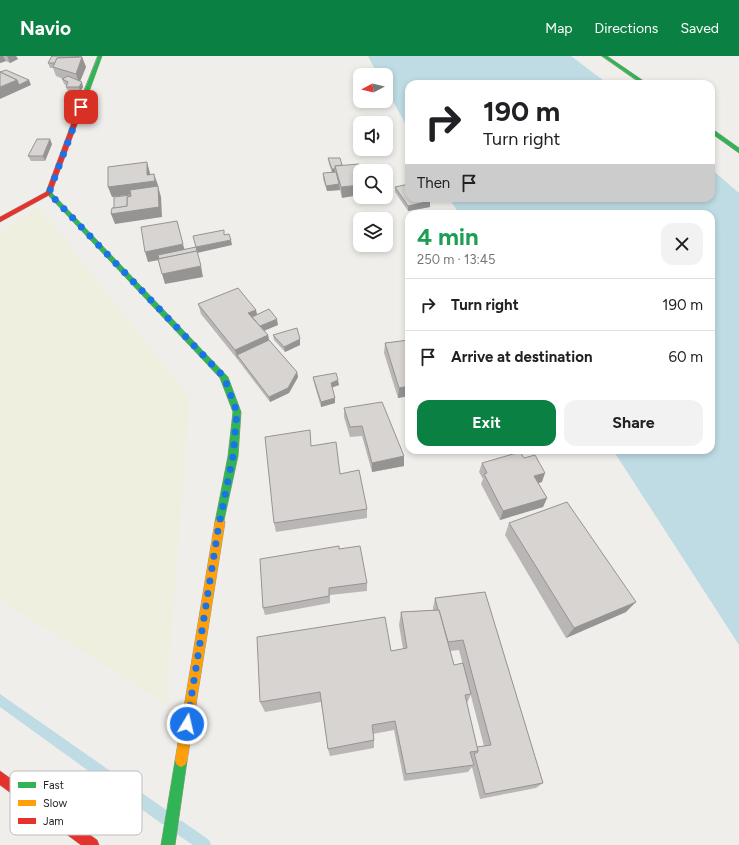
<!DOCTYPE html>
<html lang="en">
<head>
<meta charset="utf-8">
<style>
  :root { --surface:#fff; --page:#f2f2f2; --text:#202124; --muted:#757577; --line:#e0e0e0; --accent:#0b8043 }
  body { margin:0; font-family:Figtree,sans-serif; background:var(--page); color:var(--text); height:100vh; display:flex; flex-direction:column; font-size:15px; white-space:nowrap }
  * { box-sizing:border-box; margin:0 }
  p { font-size:13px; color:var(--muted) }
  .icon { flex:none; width:22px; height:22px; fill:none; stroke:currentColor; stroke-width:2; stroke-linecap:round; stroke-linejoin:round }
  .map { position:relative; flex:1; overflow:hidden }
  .panel { position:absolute; left:405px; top:154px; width:310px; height:244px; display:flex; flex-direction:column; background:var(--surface); border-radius:12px; box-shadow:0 2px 6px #0003 }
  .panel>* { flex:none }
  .top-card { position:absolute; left:405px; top:24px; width:310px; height:122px; border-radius:12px; box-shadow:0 2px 6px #0003; background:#fff; color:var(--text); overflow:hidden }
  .needle { width:26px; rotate:263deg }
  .tools { position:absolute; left:353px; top:12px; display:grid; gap:8px }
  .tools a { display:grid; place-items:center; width:40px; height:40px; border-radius:8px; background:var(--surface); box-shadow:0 2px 6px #0003; font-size:20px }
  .pin { position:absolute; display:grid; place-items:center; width:34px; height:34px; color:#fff; margin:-17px; border-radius:8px; box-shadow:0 2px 6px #0006 }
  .me { position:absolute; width:44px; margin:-22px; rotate:9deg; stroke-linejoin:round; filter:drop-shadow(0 0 3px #0008) }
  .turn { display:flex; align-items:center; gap:14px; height:84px; padding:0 12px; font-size:18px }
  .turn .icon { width:52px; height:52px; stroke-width:2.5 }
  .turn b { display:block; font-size:28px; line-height:34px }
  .then { display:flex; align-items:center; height:38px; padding:0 12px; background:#0003; gap:8px; font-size:15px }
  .round { display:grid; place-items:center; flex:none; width:42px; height:42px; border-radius:12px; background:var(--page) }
  .head { display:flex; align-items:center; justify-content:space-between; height:68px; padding:0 12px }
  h1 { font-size:24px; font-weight:700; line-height:30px; color:#1e9e55 }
  .cta { display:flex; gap:8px; margin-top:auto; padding:8px 12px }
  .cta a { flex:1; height:46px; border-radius:12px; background:var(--accent); color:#fff; font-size:16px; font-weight:700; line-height:46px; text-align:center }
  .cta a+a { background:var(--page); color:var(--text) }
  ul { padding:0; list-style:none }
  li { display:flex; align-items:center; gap:12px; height:52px; padding:0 12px; border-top:1px solid var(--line) }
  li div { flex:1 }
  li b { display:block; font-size:15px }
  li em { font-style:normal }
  header { display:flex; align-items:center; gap:24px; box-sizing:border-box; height:56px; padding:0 20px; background:var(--accent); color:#fff }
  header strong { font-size:19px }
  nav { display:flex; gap:22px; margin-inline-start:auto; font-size:14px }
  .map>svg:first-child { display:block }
  .farmland { fill:#efefdf }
  .water { fill:#bfdbe3 }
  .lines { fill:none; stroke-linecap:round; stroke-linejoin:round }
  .stream { fill:#bfdbe3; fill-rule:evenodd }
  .fast-casing { stroke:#999a82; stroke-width:1 }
  .slow-casing { stroke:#999a82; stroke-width:1 }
  .jam-casing { stroke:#999a82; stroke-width:1 }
  .fast { fill:#30b455; fill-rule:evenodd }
  .slow { fill:#ff9f0a; fill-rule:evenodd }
  .jam { fill:#e5322d; fill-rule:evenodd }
  .wall { fill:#b9b6b5; fill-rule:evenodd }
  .shaded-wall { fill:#969493 }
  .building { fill:#d7d4d2; stroke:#969493 }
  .route { stroke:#1a73e8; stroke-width:7; stroke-dasharray:0 12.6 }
  .key { fill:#fff; stroke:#bdbdbd; stroke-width:1 }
  .key-label { font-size:11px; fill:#222 }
</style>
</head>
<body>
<header>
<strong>Navio</strong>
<nav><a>Map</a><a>Directions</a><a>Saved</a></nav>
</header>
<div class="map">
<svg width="739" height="789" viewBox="0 0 739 789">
  <rect width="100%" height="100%" fill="#f0eeeb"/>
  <path class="farmland" d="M39,151L190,342L166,648L0,544V176Z"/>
  <g class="water">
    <path d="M368,0H571L608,28H409V74L386,33V19H378Z"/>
    <path d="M711,113L739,137V589L613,394H711V158H459L449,142H711Z"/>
  </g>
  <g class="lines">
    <path class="stream" d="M0,638L172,758L173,763L172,765L177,764L182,765L209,784L211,789H193L172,775L171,770L172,768L167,769L162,768L0,651Z"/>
    <g class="fast-casing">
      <g id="fast">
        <path d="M98,0H102L81,58L76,59L75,58Z"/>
        <path d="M602,0H607L648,28H642Z"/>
        <path d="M711,72L739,92V97L711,77Z"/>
        <path d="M47,136H51L228,321L241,356L238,400L223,469L220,470L217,469L215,466L228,400L233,356L220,322L47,138Z"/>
        <path d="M181,699L185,701L187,705L175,789H161L175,705L177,701Z"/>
      </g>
    </g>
    <g class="slow-casing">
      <path id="slow" d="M220,462L223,463L225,466L187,705L185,709L181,711L177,709L175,705L215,466L217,463Z"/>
    </g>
    <g class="jam-casing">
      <g id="jam">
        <path d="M78,56L81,58L51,138L0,166V161L46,136L75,58Z"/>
        <path d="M0,715L97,784L99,789H81L0,729Z"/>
      </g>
    </g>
    <use href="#fast" class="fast"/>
    <use href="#slow" class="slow"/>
    <use href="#jam" class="jam"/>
  </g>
  <g class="wall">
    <path d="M0,0H16L18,3L10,7L6,5L0,7Z"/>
    <path d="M52,0H82V1L86,11L80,25L83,31L80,36H68L66,31L67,30L64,28L62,23H63L56,20L53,12H50L48,7Z"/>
    <path d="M52,88L45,105H31L28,100Z"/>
    <path d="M328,102L342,109V142L340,134L327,135L323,123V117H332L329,108Z"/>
    <path d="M395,131L409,142L430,151L408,155L395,136Z"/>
    <path d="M198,248L256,254L257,259L278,269L264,274L268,279L269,284L297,316L298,321L289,337L270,346L238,304L201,258Z"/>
    <path d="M273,279L300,289L285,296L274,284Z"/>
    <path d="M409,284V340L398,342L384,297L385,287Z"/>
    <path d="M313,321L339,329L332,331L335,342V347L321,351L314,327Z"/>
    <path d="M344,352L404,400V410L372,416L362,380L350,381L344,361Z"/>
    <path d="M312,390L367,453V462L276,476L274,467Z"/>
    <path d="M524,402L542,426L538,427L547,442L543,451L500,464L481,428L483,423L479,416L482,407Z"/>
    <path d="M509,467L626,556L566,582L505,479Z"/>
    <path d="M339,493L367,527V535L330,539V547L265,559L263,552Z"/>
    <path d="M485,536L543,727L536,732L480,743L472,711L468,716L404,725L394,674L373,678L374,684V692L330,700L328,693L321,646L265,656L260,646L391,595L403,593L399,569L401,556L433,554V552L435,542ZM459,594L484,690L477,691L467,647L471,638L454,609L450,595Z"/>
  </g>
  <g class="shaded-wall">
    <path d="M0,0H3L6,5L0,7Z"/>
    <path d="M7,0H16L18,3L10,7Z"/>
    <path d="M82,1L86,11L79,28L76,18Z"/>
    <path d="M17,24H29L31,29L0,43V31Z"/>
    <path d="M82,26L83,31L80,36L79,31Z"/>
    <path d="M50,83L52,88L45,105L43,100Z"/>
    <path d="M147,106L150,117V125L154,118L158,129V135L112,141L108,131L147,119Z"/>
    <path d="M332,113H335V118L332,119Z"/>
    <path d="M339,128L340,134L327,135L326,130Z"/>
    <path d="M360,129V139L342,142L341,131Z"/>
    <path d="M158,130L161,141L162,161L115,168L111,158Z"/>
    <path d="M430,145V151L408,155V150Z"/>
    <path d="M231,184L232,189L197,197L196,191Z"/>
    <path d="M183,188L186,199L148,206L145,196Z"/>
    <path d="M201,210L203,221L165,228L162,218Z"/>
    <path d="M256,254L258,264L253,266L248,257Z"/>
    <path d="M277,263L278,269L259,277L258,271Z"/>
    <path d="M268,279L270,289L237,299L238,304L235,294Z"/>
    <path d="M300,283V289L285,296L284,291Z"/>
    <path d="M297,316L298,321L289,337L270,346L269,341Z"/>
    <path d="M338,324L339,329L331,332V327Z"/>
    <path d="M409,330V340L398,342L399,332Z"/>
    <path d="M335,342V347L321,351V346Z"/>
    <path d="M404,400V410L372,416V407Z"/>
    <path d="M545,417L542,426L531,429L534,420Z"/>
    <path d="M547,442L543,451L500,464L503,455Z"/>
    <path d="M636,546L626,556L566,582L574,572Z"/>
  </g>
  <g class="building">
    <path d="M52,0H79L78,1L57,2L55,7H48Z"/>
    <path d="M82,1L76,18L53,11L57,2Z"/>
    <path d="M6,14L29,24L19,29L17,24L0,16Z"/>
    <path d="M0,16L17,24L0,31Z"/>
    <path d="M68,20L82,26L79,31H66L68,26L62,23Z"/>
    <path d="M37,83H50L43,100H28Z"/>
    <path d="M328,102H340L342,109L335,110V113H332Z"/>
    <path d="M147,106V119L154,118L155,125L108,131V111Z"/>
    <path d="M359,108L361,115H360V129L341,131L335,110Z"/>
    <path d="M336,116L339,128L326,130L323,117Z"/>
    <path d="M409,128V142H419L420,143L428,142L430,145L408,150L395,131Z"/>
    <path d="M158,130L159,151L111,158L112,152L127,150V141L131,140L130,134Z"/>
    <path d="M131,139V140L127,141V150L114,152V141Z"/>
    <path d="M177,165L183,188L145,196L141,171Z"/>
    <path d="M224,174V179L229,178L231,184L196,191L197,195L159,203L158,199L196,191L193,180Z"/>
    <path d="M197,195L201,210L162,218L158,203Z"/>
    <path d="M238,232L256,254L248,257L268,279L235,294L198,248Z"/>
    <path d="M269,253L277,263L260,270L252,261Z"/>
    <path d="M297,272L300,283L284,291L273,279Z"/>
    <path d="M269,284L297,316L288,332L269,341L237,299Z"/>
    <path d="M409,284V330L399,332L385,287Z"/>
    <path d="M336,317L338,324L331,327L335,342L321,346L313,321Z"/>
    <path d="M382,346L404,400L372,407L362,370L350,371L344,352Z"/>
    <path d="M310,374L311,390L336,386L340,418L359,414L367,453L274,467L265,381Z"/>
    <path d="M520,396L524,402L535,399L545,417L534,420L547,442L503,455L484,418L487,417L482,407Z"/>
    <path d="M567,446L636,546L574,572L509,467Z"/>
    <path d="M339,490V493L360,490L367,527L329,532V540L263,552L260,503Z"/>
    <path d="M485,536L543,727L485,738L474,697H477L478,695L477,691L491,689L463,584L448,586L439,554H438L435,542Z"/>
    <path d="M439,554L454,609L463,607L471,638L465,639L478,695L470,696L474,709L406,718L395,665L372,669L374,684L328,693L320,636L260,646L257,581L385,561L391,595L407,592L401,556Z"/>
  </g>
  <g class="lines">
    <path class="route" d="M81,51L49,137L224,321L237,356L233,400L218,474L187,668"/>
  </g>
  <rect x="10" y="715" width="132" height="64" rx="6" class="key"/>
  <rect x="18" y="726" width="18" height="6" fill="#30b455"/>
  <rect x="18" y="744" width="18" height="6" fill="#ff9f0a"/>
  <rect x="18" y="762" width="18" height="6" fill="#e5322d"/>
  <g class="key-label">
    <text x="43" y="733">Fast</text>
    <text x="43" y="751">Slow</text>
    <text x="43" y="769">Jam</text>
  </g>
</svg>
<div class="tools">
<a><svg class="needle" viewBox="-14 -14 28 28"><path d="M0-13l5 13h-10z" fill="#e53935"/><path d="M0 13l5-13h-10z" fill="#757577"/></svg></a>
<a><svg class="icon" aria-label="sound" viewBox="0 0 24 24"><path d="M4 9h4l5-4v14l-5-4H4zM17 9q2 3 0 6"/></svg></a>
<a><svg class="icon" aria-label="search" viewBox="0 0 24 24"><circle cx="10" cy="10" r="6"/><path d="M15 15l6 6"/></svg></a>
<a><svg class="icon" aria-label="layers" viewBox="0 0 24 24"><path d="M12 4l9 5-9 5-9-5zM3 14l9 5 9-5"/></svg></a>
</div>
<div class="pin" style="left:81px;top:51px;background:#d93025"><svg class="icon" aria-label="arrive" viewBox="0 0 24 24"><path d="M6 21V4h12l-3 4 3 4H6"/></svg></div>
<svg class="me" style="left:187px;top:668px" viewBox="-20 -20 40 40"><circle r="17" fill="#1a73e8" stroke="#fff" stroke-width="3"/><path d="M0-11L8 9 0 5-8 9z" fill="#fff"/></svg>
<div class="top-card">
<div class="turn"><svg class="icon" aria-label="right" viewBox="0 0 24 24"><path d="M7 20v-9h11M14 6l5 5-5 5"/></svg><div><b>190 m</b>Turn right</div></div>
<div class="then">Then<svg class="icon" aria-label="arrive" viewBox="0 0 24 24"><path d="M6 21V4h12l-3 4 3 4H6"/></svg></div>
</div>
<section class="panel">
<div class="head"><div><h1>4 min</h1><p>250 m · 13:45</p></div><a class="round"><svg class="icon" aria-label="close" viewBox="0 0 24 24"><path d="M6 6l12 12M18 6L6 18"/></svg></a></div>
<ul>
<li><svg class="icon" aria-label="right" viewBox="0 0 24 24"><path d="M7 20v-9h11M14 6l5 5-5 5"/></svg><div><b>Turn right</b></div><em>190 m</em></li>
<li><svg class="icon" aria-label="arrive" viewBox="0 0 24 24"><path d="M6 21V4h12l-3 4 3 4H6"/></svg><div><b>Arrive at destination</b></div><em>60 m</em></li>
</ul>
<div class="cta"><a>Exit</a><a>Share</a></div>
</section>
</div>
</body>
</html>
